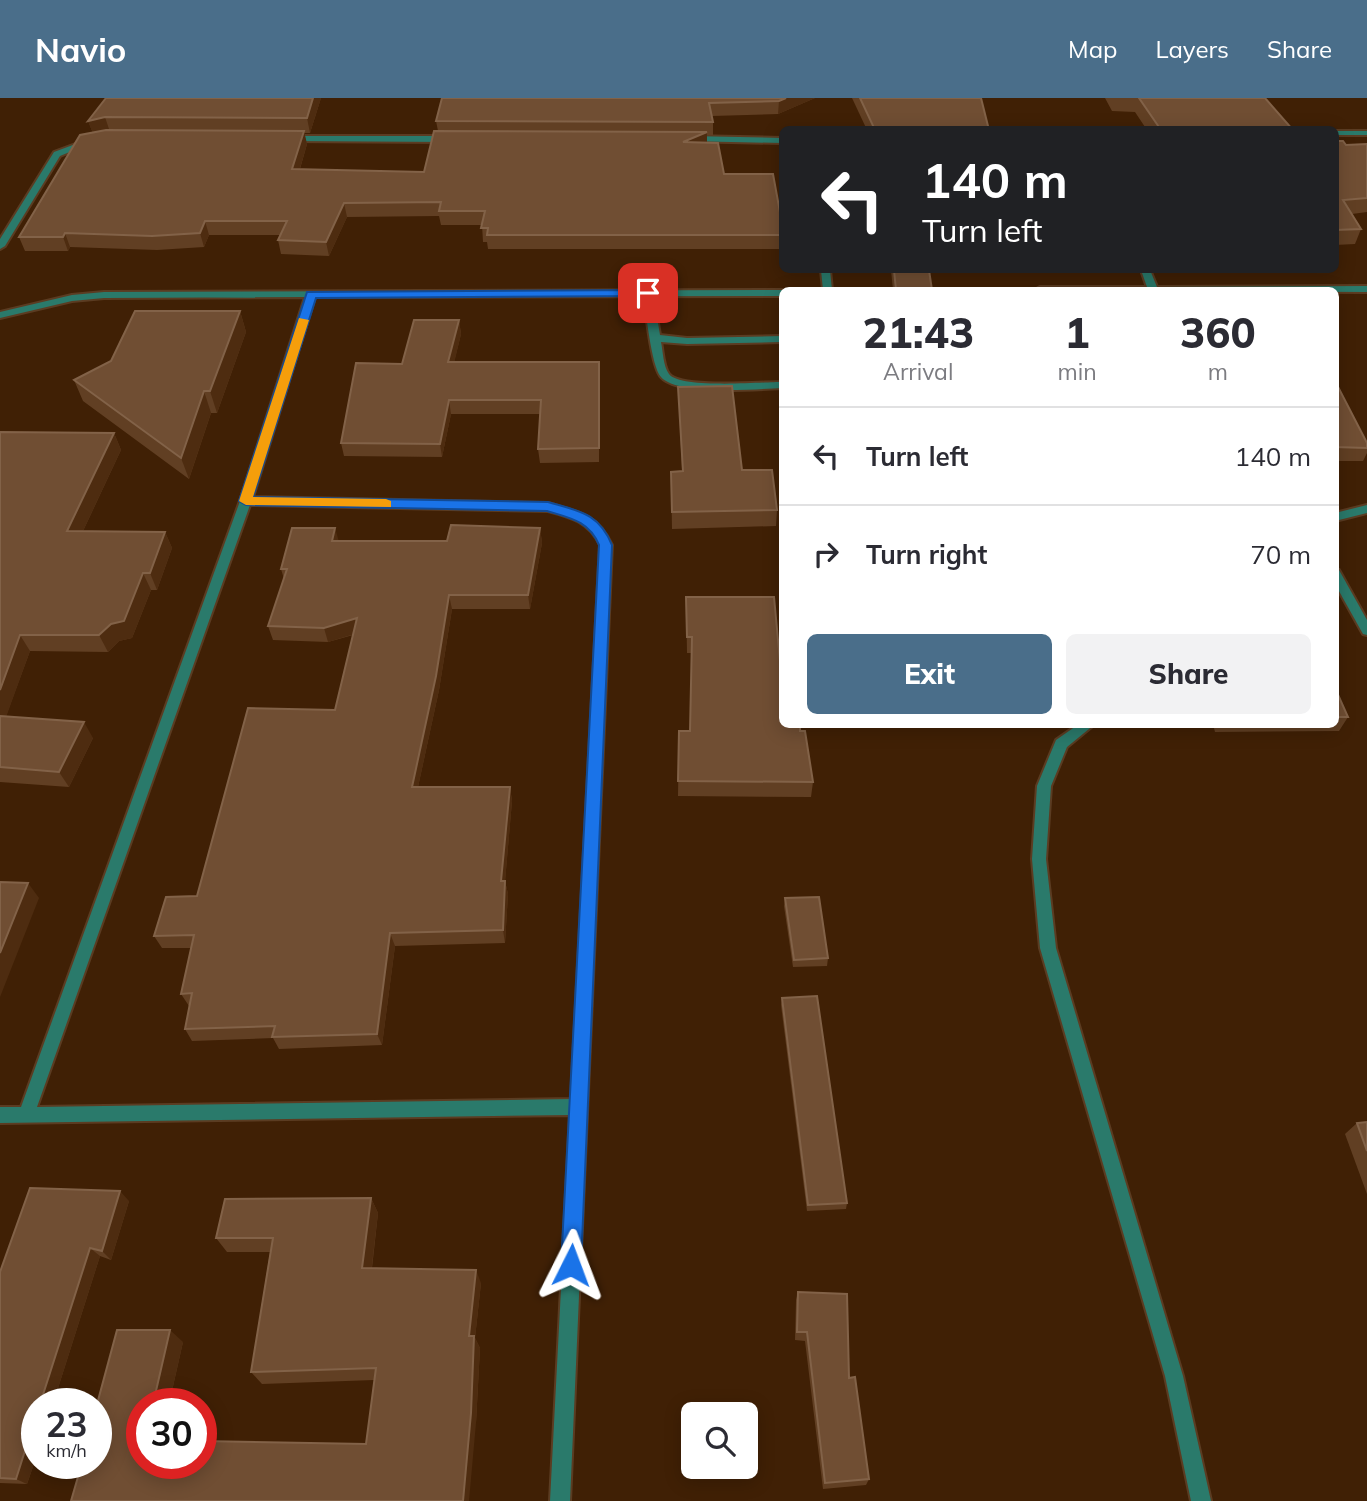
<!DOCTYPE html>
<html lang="en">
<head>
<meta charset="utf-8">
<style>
  :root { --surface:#fff; --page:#f2f2f3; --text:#2b2b33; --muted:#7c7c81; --line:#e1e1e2; --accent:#4a6e8a }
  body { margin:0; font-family:Mulish,sans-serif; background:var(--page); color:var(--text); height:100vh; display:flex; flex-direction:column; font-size:26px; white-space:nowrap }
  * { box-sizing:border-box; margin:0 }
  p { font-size:23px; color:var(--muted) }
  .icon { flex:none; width:38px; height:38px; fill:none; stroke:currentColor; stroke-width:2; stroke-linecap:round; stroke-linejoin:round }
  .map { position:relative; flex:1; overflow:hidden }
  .details { position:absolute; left:779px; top:189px; width:560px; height:441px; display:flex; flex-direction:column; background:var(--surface); border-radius:10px; box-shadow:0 4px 18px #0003 }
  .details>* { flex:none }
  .guide { position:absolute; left:779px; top:28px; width:560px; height:147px; border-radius:10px; box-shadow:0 4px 18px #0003; background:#202124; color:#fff; overflow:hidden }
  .fabs { position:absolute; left:681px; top:1304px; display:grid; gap:14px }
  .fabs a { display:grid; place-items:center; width:77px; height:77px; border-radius:10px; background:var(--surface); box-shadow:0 4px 18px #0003; font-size:35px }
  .speed { position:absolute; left:21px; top:1290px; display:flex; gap:14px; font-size:35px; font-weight:700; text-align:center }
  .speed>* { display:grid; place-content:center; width:91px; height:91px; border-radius:50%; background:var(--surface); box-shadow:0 4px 18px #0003; line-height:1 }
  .speed small { font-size:18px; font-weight:400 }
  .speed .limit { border:10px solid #d22; background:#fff; color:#111 }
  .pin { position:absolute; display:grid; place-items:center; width:60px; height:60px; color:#fff; margin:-30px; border-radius:14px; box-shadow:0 4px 10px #0006 }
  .me { position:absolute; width:77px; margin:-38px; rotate:3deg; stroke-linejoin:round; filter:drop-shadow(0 0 5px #0008) }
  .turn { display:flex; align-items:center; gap:24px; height:147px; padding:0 28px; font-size:32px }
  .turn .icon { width:91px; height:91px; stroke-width:2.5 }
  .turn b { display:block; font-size:49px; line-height:60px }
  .eta { display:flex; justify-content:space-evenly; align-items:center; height:119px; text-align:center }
  .eta b { font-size:42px; font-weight:800; line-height:49px }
  .primary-button { display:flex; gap:14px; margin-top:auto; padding:14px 28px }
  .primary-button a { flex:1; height:80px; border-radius:10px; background:var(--accent); color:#fff; font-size:28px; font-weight:800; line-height:80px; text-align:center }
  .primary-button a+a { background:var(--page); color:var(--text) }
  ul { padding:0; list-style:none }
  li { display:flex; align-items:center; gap:21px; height:98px; padding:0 28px; border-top:2px solid var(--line) }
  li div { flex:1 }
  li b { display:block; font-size:26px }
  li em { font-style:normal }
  header { display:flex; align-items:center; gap:42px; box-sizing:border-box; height:98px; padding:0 35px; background:var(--accent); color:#fff }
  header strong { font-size:33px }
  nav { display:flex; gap:38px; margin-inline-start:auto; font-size:24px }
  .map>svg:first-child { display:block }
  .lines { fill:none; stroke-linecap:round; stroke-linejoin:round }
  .lane-casing { stroke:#5b3c22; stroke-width:4 }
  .street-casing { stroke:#5b3c22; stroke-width:4 }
  .lane { fill:#2a7a6b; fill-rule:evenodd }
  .street { fill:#2a7a6b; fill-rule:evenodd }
  .wall { fill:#613f23 }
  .shaded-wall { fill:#4e2c10 }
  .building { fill:#704e33; stroke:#826248; stroke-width:2 }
  .route { fill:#1a73e8; stroke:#114b97; stroke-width:2 }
  .slow { fill:#f59e0b }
</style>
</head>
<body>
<header>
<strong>Navio</strong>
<nav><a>Map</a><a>Layers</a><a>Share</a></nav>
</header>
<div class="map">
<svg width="1367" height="1403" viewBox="0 0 1367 1403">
  <rect width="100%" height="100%" fill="#402005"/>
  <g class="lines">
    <g class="lane-casing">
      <path id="lane" d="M648,192L653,195L660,237L687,240L782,238V244L687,246L661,244C663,253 663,268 669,276C680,291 762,284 782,284V290C757,291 677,298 661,279C651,268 646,212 643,195Z"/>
    </g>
    <g class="street-casing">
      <g id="street">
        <rect x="1335" y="33" width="32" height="4"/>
        <path d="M284,38H449L453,41L449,44L287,43L283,40Z"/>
        <path d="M689,38L782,40V45L686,43V39Z"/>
        <path d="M89,41L96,43L60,58L5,148L0,151V141L54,54Z"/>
        <path d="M821,172H830L832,192H823Z"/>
        <path d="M1141,172H1150L1157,189L1367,188V194L1035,192L1040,189H1147Z"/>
        <path d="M782,192V198L315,199L253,399L548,405C579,414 597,416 612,447L570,1403H550L570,1017L0,1025V1009H21L240,403L305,199L104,200L72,203L0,220V214L72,197L104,194ZM250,407L548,413C571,419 589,424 600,447L571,1001L37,1009Z"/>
        <path d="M1367,407V415L1335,423V415Z"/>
        <path d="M1335,471L1339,472L1367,522V537L1363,536L1335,486Z"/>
        <path d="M1079,626H1095L1067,649L1051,688L1046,761L1056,850L1183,1278L1211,1403H1191L1165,1278L1040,850L1032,761L1037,688L1056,642Z"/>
      </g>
    </g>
    <use href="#lane" class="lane"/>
    <use href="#street" class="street"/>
  </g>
  <g class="wall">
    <path d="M106,0H321L310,35H304L307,46L300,71L424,74L438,33L436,23L442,0H815L778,16L712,18L713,24V37H707V45L724,76L782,125V151H488L487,144H483L482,127H441L439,118L347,119L329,158L281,156L278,142L280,137H209L204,149L157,152L70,149L68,153H25L19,139L93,35L88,23Z"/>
    <path d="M852,0H981L989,32H867Z"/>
    <path d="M1105,0H1265L1293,32H1147L1135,14L1112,13Z"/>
    <path d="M1335,43L1346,47L1367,46V114L1352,116L1361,131L1355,146L1335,147Z"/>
    <path d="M891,172H929L932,192H893Z"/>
    <path d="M240,213L246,234L217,315H211L189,381L83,303L74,282Z"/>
    <path d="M459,222L461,236L454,264H599V364L540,365L538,351L540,316H451L442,359L344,358L341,345L402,266Z"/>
    <path d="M1335,283L1367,345V355L1363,363H1335Z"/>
    <path d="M678,289L742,372L777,412L776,428L672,431L671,374L682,373Z"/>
    <path d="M0,334L114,335L121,352L83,433L165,434L172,450L157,492H151L132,540L119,543L108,554L30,553L6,618L93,640L69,689L0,684Z"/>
    <path d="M540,430L542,445L530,511H452L439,592L418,689H510L512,703L505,783L508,796L505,845L395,848L382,947L279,951L273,940L192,943L185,931L190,908H189L181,896L191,850H162L154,838L197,798L335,612L353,537L328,544L273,542L268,528L284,481L281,471L339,443H447Z"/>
    <path d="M686,499L780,563L813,684L811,699L678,698L679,633H690L692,555H687Z"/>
    <path d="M1335,590L1348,619L1339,633L1215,634L1213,626H1335Z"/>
    <path d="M785,800L828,860L827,868L793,869L784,808Z"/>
    <path d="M782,900L847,1105L846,1111L807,1113L781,907Z"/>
    <path d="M1367,1024V1096L1345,1036L1357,1025Z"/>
    <path d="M371,1100L378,1115L372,1170L481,1185L475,1240L480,1250L476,1325L71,1403L183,1244L169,1306H142V1365L366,1346L374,1282L262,1286L251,1274L270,1154H227L216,1140Z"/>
    <path d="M129,1103L111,1162L100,1158L53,1306H37V1357L27,1386L0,1385V1174Z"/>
    <path d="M798,1194L849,1280L869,1381L866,1387L823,1391L805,1243L795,1242L796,1202Z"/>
  </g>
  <g class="shaded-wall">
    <path d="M313,0H321L310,35L307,20Z"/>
    <path d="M786,0H815L778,16L779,3Z"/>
    <path d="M105,19L110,34L94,38L88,23Z"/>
    <path d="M304,33L307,46L296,84L292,71Z"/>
    <path d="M707,34V47L683,44Z"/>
    <path d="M344,105L347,119L329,158L326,144Z"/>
    <path d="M205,123L209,137L204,149L200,135Z"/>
    <path d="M65,135L70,149L68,153L63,139Z"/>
    <path d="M240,213L246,234L217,315L210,293Z"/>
    <path d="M459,222L461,236L451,278L448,264Z"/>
    <path d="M599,264L600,277L599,364Z"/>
    <path d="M204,293L211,315L189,381L181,360Z"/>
    <path d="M449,302L451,316L442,359L440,346Z"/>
    <path d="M114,335L121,352L75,450L67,433Z"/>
    <path d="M335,430L339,444L332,443Z"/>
    <path d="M540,430L542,445L530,511L528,497Z"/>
    <path d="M165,434L172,450L157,492L150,475Z"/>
    <path d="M143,475L151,492L132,540L119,543L108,554L99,537Z"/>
    <path d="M449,497L452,511L439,592L415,703L412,689Z"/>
    <path d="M357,520L361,534L328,544L324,530Z"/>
    <path d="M20,537L30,553L1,633L0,631V592Z"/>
    <path d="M84,624L93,640L69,689L59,674Z"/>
    <path d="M510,689L512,703L504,796L501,783Z"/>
    <path d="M505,783L508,796L505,845L503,832Z"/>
    <path d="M28,785L39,800L0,899V855Z"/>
    <path d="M390,835L395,848L382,947L377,936Z"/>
    <path d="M120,1093L129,1103L111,1162L102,1153Z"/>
    <path d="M371,1100L378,1115L370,1184L362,1170Z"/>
    <path d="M90,1150L100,1158L53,1306H40Z"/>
    <path d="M476,1172L481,1185L475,1240L480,1250L476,1325L469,1403H463L469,1238Z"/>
    <path d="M170,1232L183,1244L169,1306H153Z"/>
    <path d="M37,1315V1357L27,1386L16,1381Z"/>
  </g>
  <g class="building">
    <path d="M106,0H313L307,20L105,19L88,23Z"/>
    <path d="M442,0H786L779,3L709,5L713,24L436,23Z"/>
    <path d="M860,0H981L989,32H875Z"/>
    <path d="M1139,0H1265L1293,32H1161Z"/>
    <path d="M106,32L304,33L292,71L424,74L434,33L707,34L683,44L718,45L724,76H773L782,125V137H487L488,130H481L485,113H439L441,104L344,105L326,144L278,142L287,123H205L200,135L152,138L65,135L63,139H19L80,37Z"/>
    <path d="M1335,43H1343L1346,47L1367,46V100L1343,102L1361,131L1335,132Z"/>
    <path d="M894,172H929L932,192H896Z"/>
    <path d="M135,213H240L210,293H204L181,360L74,282L111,263Z"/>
    <path d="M414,222H459L448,264H599V350L538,351L541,302H449L440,346L341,345L356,265L402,266Z"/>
    <path d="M1335,283L1367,345V350L1335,349Z"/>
    <path d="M732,288L742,372H772L777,412L672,414L671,374L683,373L678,289Z"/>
    <path d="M0,334L114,335L67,433L165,434L150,475H143L124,523L111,526L99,537H20L0,592Z"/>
    <path d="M451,427L540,430L528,497H449L436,578L412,689H510L501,783H505L503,832L390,835L377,936L272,939L275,928L185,931L192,895L181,896L194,837L154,838L166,799L197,798L248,610L335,612L357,520L324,530L268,528L287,471H281L292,430H335L332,443H447Z"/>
    <path d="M686,499H774L780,563H782V626H800V633H805L813,684L678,683L679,633H690L692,539H687Z"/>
    <path d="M1335,590L1348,619H1335Z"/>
    <path d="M0,618L84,624L59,674L0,669Z"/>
    <path d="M0,784L28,785L0,855Z"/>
    <path d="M819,799L828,860L794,862L785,800Z"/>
    <path d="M817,898L847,1105L808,1107L782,900Z"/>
    <path d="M1367,1024V1053L1357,1025Z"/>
    <path d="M30,1090L120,1093L102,1153L90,1150L40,1306H37V1315L16,1381L0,1380V1174Z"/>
    <path d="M371,1100L362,1170L476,1172L469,1238H474L471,1315L463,1403H71L82,1365H96V1310L117,1232H170L153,1306H142V1365H201V1343L366,1346L376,1270L251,1274L273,1140H216L225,1101Z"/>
    <path d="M798,1194L847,1196L849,1280L855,1279L869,1381L825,1385L807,1234H797Z"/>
  </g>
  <path class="route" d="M648,192L654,195L652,198L316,200L253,399L548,404C579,413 599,415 612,447L581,1167L578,1174L571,1177L564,1174L561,1167L599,447C589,423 570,420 547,413L246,407L239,403L307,194Z"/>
  <path class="slow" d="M299,220L309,222L253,399L386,401L391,403V409L246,407L239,403Z"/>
</svg>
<div class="fabs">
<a><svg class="icon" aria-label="search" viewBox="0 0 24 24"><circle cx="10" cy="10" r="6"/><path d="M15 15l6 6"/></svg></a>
</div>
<div class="speed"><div>23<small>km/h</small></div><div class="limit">30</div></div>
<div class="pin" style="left:648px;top:195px;background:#d93025"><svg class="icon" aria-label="arrive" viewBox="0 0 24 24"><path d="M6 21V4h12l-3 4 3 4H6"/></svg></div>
<svg class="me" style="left:571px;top:1167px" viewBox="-20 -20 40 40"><path d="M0-17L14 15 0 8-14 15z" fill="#1a73e8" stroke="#fff" stroke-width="4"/></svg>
<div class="guide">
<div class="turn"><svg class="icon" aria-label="left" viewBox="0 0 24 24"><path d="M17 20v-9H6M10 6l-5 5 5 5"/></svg><div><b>140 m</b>Turn left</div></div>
</div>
<section class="details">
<div class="eta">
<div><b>21:43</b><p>Arrival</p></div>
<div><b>1</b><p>min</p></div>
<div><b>360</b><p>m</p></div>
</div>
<ul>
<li><svg class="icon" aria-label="left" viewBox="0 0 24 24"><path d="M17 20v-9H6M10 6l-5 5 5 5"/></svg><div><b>Turn left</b></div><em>140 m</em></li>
<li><svg class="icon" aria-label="right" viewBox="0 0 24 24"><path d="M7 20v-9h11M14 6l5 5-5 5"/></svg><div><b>Turn right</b></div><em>70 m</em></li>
</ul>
<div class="primary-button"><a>Exit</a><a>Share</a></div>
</section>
</div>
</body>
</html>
